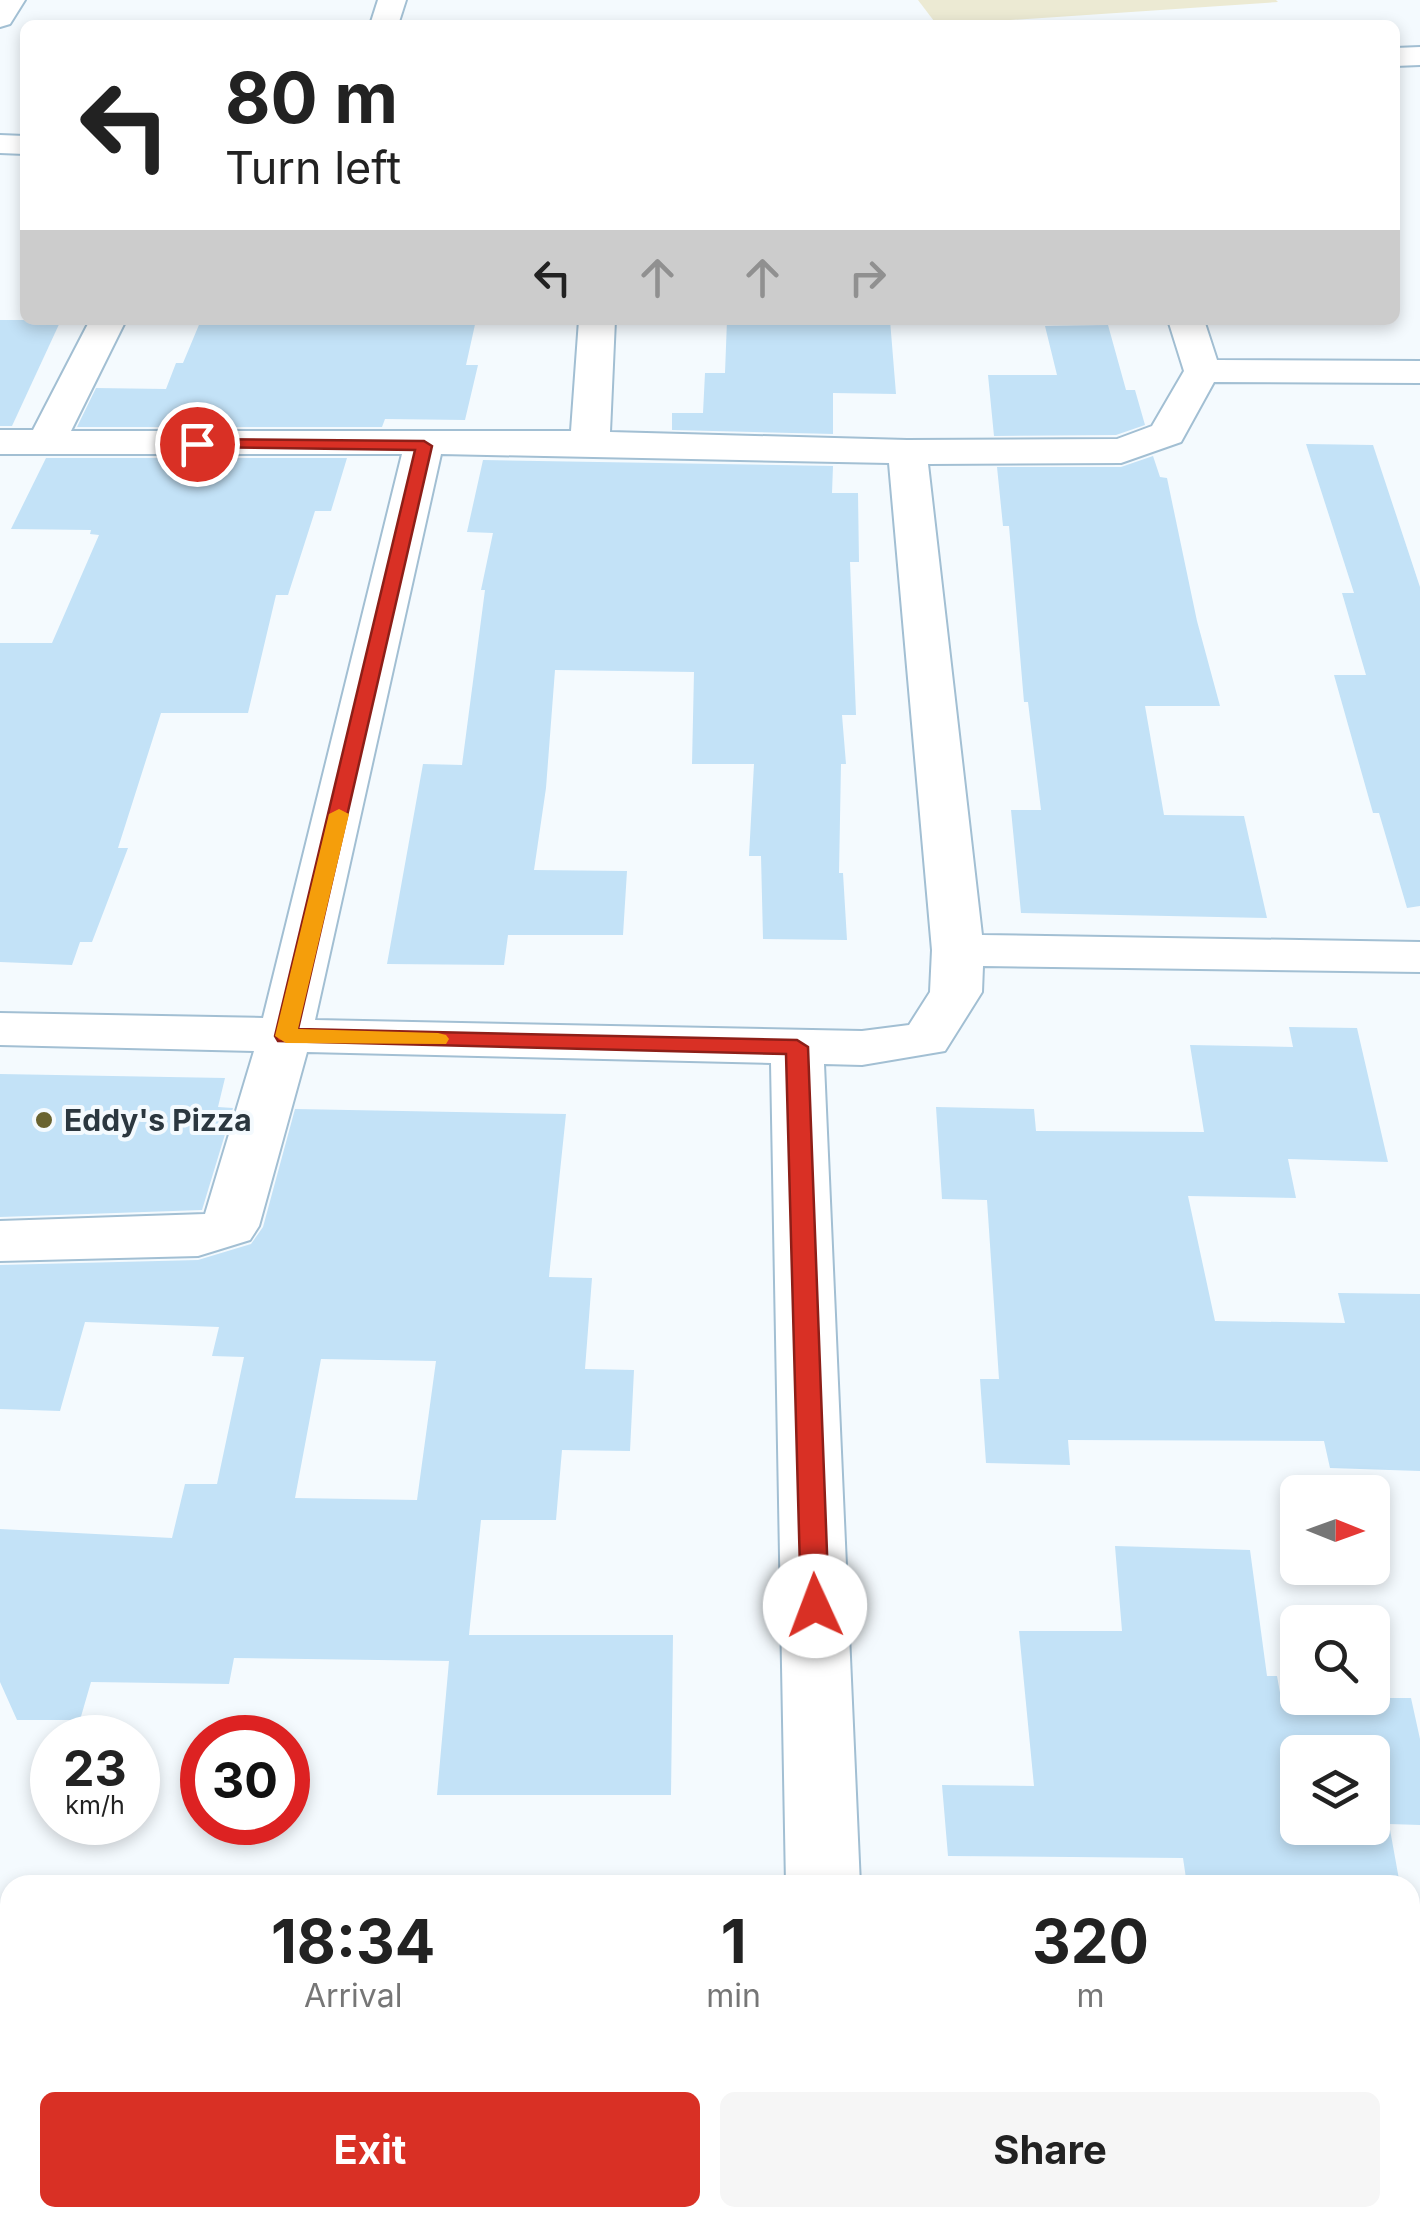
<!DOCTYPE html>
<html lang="en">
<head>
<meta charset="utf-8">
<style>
  :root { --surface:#fff; --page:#f6f6f6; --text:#222; --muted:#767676; --accent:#d93025 }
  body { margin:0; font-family:Inter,sans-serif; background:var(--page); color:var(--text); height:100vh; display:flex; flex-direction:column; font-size:38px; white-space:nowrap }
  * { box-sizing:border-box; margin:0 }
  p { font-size:32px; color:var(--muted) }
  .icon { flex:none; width:55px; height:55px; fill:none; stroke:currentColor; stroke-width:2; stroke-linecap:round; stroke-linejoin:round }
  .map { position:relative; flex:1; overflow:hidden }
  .panel { position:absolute; left:0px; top:1875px; width:1420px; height:352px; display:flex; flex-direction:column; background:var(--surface); border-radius:30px 30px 0 0; box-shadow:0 5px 15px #0003 }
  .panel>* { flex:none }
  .guide { position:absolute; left:20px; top:20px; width:1380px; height:305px; border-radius:15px; box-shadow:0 5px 15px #0003; background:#fff; color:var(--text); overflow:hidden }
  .needle { width:65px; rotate:91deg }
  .controls { position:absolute; left:1280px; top:1475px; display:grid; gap:20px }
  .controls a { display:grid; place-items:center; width:110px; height:110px; border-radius:15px; background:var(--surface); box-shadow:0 5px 15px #0003; font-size:50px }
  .speed { position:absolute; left:30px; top:1715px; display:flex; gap:20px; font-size:50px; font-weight:700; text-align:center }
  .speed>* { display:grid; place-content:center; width:130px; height:130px; border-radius:50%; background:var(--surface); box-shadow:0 5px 15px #0003; line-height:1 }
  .speed small { font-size:25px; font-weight:400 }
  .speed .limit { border:15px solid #d22; background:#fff; color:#111 }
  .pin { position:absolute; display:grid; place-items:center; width:85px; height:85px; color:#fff; margin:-42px; border:5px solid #fff; border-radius:50%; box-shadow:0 2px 10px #0007 }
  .me { position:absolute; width:110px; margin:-55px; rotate:358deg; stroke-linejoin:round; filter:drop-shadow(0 0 8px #0008) }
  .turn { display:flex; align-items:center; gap:35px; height:210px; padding:0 40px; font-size:45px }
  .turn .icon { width:130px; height:130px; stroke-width:2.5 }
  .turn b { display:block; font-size:70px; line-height:85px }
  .lanes { display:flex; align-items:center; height:95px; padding:0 40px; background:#0003; justify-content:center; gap:50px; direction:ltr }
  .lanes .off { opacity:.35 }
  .eta { display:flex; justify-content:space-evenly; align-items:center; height:170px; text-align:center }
  .eta b { font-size:60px; font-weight:700; line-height:70px }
  .button { display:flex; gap:20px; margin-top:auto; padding:20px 40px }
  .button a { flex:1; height:115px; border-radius:15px; background:var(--accent); color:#fff; font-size:40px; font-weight:700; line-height:115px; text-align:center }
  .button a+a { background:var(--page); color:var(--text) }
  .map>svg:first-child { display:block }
  .green { fill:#ecead3 }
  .building { fill:#c3e2f7; fill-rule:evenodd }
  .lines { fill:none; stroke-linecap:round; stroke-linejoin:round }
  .minor-casing { stroke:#a2bfd3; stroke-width:4 }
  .minor { fill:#fff; fill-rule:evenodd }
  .route { fill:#d93025; stroke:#8d1f18; stroke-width:2.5 }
  .slow { fill:#f59e0b }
  .poi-dot { fill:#696330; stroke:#f4fafe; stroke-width:4 }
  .labels { text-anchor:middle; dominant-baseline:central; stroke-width:8; stroke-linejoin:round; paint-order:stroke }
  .poi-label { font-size:30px; font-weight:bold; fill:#2b373f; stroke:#f4fafe; text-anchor:start }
</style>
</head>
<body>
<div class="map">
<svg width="1420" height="2226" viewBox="0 0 1420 2226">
  <rect width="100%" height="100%" fill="#f4fafe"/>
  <path class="green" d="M918,0H1276L1278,2L937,25Z"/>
  <g class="building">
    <path d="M0,320H61L12,426H0Z"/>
    <path d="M201,320H476L466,365H478L465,420L385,419L382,427H77L96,388L166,389L176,363H183Z"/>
    <path d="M727,320H890L896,394L833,393V434L672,430V413H703L705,373H725Z"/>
    <path d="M1108,325L1126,390H1135L1145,425L1116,435L994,436L988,375H1057L1045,326Z"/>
    <path d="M1306,444L1373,445L1420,587V906L1407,908L1379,813H1373L1334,675H1366L1342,593H1354Z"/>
    <path d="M1153,456L1160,477L1167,478L1197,621L1220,706H1145L1164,815L1244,816L1267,918L1021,913L1011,810H1041L1028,702H1024L1009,526H1003L997,467H1121Z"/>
    <path d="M46,458H347L331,511H315L288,595H276L248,713H161L118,848H128L92,942H80L72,965L0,962V643H52L99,535L90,534L91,530L11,529Z"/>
    <path d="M483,460L833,466L832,493H858L859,562H850L856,715H842L846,764H841L839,873H843L847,940L763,939L761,856H749L754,764H692L694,672L555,670L546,788L534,870L627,871L623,935H508L504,965L387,964L423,764L462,765L485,590H481L493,533L467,532Z"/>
    <path d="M1289,1027L1357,1028L1388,1162L1288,1159L1296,1198L1188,1196L1215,1321L1345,1323L1338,1293L1420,1294V1471L1330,1468L1324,1441L1068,1440L1070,1465L986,1463L980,1379H999L987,1200L942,1199L936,1107L1034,1109L1036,1131L1204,1132L1190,1045L1293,1047Z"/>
    <path d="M0,1074L225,1078L218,1107L233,1108L202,1210L0,1217Z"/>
    <path d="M295,1109L566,1114L549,1277L592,1278L585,1369L634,1370L630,1451L562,1450L556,1520H481L469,1635H673L671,1795H437L449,1661L234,1658L229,1684L91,1682L80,1720H17L0,1682V1529L172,1538L185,1484H217L244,1357L212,1356L219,1327L85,1322L60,1411L0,1409V1265L198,1260L251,1244L263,1227ZM321,1359L436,1361L417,1500L295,1498Z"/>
    <path d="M1115,1546L1250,1550L1267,1676H1277L1281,1698H1411L1420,1739V1825L1389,1824L1400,1885H1187L1183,1858L948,1856L942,1785L1034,1786L1019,1631H1122ZM1298,1752H1372V1828H1298Z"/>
  </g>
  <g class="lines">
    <g class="minor-casing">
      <g id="minor">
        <path d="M0,0H25L10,24L0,27Z"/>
        <path d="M378,0H406L398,25H370Z"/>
        <path d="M1420,47V65L1395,66V48Z"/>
        <path d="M0,135L25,136V154L0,153Z"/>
        <path d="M90,320H126L71,431H571L579,320H615L610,432L907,440L1117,439L1152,426L1184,371L1168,320H1204L1217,360L1420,361V383L1214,382L1181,442L1121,463L928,464L982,935L1420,942V972L983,966L982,992L945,1051L862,1065L824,1064L860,1885H786L771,1063L307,1052L259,1226L250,1240L198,1256L0,1261V1221L205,1214L254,1051L0,1045V1013L263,1018L402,454H0V430H33ZM441,454L889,463L932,950L930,992L909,1025L862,1031L315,1020Z"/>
        <rect x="793" y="2218" width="82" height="8"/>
      </g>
    </g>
    <use href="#minor" class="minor"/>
  </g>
  <path class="route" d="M197,439L424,441L432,446L298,1029L797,1040L808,1047L829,1606L825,1613L815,1617L805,1613L801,1606L786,1054L278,1041L275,1036L415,450L192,447L189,444Z"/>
  <path class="slow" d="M339,809L349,814L298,1029L438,1033L446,1035L449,1039L446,1044L286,1043L275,1036L329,814Z"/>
  <circle class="poi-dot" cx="44" cy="1120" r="10"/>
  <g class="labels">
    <g class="poi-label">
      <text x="64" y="1120">Eddy's Pizza</text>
    </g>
  </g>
</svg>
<div class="controls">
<a><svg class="needle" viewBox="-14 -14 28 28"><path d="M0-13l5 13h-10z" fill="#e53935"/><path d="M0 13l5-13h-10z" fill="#767676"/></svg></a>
<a><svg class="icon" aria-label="search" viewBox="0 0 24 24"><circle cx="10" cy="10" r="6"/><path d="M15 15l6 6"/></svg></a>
<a><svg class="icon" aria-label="layers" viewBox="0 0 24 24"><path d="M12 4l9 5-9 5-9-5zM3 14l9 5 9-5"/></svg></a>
</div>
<div class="speed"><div>23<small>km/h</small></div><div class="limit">30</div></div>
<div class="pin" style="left:197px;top:444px;background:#d93025"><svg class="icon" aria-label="arrive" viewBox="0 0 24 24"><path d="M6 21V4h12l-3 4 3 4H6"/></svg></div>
<svg class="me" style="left:815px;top:1606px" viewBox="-20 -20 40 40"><circle r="19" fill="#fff"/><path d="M0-13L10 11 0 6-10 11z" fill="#d93025"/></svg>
<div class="guide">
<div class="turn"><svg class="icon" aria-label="left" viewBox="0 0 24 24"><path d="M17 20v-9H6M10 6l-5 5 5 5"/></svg><div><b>80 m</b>Turn left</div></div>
<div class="lanes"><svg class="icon" aria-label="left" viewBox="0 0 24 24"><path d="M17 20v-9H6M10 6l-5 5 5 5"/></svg><svg class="icon off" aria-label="ahead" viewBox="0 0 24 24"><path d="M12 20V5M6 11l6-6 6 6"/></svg><svg class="icon off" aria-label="ahead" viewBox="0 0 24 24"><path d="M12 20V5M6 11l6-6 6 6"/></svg><svg class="icon off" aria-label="right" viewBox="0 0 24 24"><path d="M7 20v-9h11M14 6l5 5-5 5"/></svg></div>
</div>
<section class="panel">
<div class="eta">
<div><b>18:34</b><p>Arrival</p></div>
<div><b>1</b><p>min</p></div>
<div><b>320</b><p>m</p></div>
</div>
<div class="button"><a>Exit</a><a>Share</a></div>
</section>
</div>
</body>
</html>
